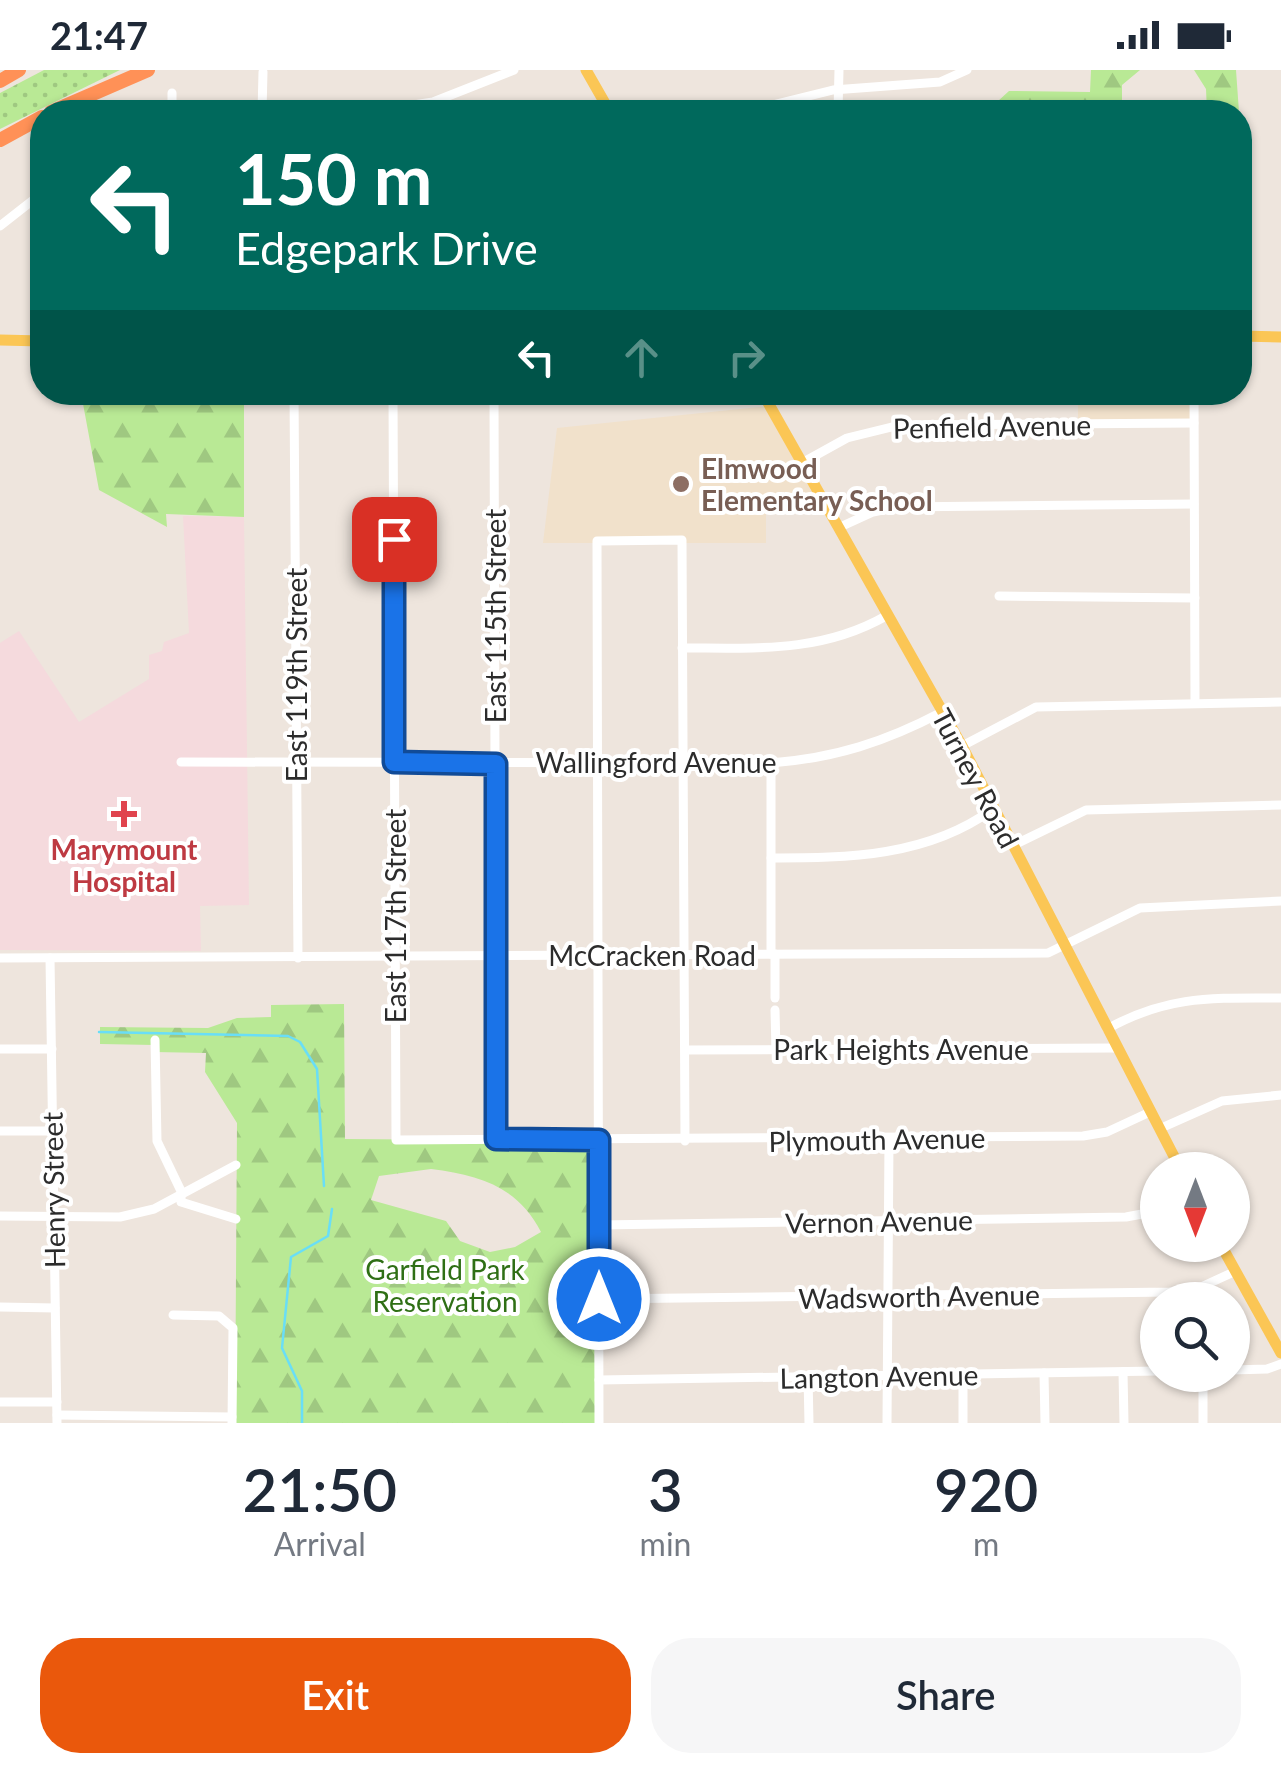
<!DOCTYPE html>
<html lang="en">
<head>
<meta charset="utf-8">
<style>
  :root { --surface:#fff; --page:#f6f6f7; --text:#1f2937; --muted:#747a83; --accent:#ea580c }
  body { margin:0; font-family:Lato,sans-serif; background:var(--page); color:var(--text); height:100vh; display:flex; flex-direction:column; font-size:38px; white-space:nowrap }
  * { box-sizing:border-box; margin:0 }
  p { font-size:32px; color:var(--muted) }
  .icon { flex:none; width:55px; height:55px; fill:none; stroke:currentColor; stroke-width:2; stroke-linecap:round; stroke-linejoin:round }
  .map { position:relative; height:1353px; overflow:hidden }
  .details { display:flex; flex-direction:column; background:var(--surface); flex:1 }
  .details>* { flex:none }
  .top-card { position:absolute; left:30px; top:30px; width:1222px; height:305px; border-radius:40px; box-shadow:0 2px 8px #0004; background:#00695c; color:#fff; overflow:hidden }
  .needle { width:65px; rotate:180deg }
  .buttons { position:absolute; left:1140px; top:1082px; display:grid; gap:20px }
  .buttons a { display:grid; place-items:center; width:110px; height:110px; border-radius:50%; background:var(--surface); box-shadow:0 2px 8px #0004; font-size:50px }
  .pin { position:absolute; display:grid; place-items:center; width:85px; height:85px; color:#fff; margin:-42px; border-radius:20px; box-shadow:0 5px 15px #0006 }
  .me { position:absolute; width:110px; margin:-55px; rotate:0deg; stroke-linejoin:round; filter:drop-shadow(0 0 8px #0008) }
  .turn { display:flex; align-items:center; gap:35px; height:210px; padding:0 40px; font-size:45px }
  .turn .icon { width:130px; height:130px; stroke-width:2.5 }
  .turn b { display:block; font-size:70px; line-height:85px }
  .lanes { display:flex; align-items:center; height:95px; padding:0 40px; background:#0003; justify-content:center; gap:50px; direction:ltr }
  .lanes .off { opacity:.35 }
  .eta { display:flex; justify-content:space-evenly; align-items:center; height:170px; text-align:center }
  .eta b { font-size:60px; font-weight:600; line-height:70px }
  .primary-button { display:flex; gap:20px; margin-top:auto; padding:20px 40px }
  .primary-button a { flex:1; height:115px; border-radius:40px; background:var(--accent); color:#fff; font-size:40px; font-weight:600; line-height:115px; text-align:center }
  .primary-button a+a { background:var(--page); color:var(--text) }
  .status { display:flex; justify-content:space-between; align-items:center; height:70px; padding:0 50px; background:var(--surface); direction:ltr }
  .status svg { height:28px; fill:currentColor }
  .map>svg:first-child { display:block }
  .education { fill:#f1e1cb }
  .medical { fill:#f5dadd }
  .grass { fill:url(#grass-dots) }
  .forest { fill:url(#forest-firs); fill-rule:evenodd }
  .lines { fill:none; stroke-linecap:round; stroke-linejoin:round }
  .stream { stroke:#69def7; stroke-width:2.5 }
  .minor { stroke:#fff; stroke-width:9 }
  .major { stroke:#fbc655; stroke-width:11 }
  .highway { stroke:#ff9157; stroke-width:14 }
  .route-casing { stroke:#114b97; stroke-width:25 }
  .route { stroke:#1a73e8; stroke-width:18 }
  .education-dot { fill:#8d6e63; stroke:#fff; stroke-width:4 }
  .health-dot { fill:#e0444e; stroke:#fff; stroke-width:4 }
  .labels { text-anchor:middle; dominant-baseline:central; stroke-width:8; stroke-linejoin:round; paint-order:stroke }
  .street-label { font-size:28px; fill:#2c2c2c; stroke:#fff }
  .education-label { font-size:28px; font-weight:bold; fill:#785e54; stroke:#fff; text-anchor:start }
  .health-label { font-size:28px; font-weight:bold; fill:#be3a42; stroke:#fff }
  .park-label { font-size:28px; fill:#2f6f15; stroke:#fff }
</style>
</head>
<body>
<div class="status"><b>21:47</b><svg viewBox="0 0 49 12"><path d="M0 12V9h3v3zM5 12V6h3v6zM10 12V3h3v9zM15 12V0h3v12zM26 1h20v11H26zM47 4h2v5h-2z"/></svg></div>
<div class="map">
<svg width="1281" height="1353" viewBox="0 0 1281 1353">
  <defs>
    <pattern id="grass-dots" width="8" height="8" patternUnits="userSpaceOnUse" patternTransform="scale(2.5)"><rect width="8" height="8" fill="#b9e995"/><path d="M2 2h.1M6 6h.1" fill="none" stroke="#9fc881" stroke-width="1.8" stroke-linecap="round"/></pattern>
    <pattern id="forest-firs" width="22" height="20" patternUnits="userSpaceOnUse" patternTransform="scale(2.5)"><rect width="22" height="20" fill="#b9e995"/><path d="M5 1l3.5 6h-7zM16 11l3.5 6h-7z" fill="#9fc881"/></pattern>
  </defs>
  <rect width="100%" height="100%" fill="#eee5dd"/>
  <g class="education">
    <path d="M1078,323H1194V353L1078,354Z"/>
    <path d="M769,336L823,433L766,434V473H543L557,358Z"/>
  </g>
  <path class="medical" d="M183,446L244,447L249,835L200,836L201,881L0,880V573L19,561L79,652L149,609V585L162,581L164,572L189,563Z"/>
  <path class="grass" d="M44,0H120L0,59V23Z"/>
  <g class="forest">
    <path d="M1091,0H1140L1122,15V42H986L1009,21L1090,22Z"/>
    <path d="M1194,0H1236L1239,42H1207L1206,19Z"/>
    <path d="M81,323H244V447L166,444L167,457L99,420Z"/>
    <path d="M344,934L345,1069L599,1071V1353H235L237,1053L205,1002L206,983L154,982V975L100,974V957L208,958L237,948L271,947V935ZM431,1099C480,1105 518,1117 541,1162L515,1177L490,1182L460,1171L446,1151L371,1130L379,1106Z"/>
  </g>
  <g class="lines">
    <g class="stream">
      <path d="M99,962L288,966L300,972L317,999L324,1116"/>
      <path d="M302,1353V1321L282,1278L291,1187L328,1166L332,1139"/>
    </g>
    <g class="minor">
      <path d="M172,23V42"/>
      <path d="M262,42L263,2"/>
      <path d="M367,42L433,32L514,0"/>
      <path d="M744,42L833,20L940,12L967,0"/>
      <path d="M838,42L839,0"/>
      <path d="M0,156L42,123"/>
      <path d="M294,322L298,888"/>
      <path d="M393,322L396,1070L1083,1066L1107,1062L1150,1042"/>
      <path d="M494,322L496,1069"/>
      <path d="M1194,322L1195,633"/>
      <path d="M800,394L847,368L900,355L1194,353"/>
      <path d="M838,458L873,442L897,437L1194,434"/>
      <path d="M999,526L1195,528"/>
      <path d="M682,578C755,578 821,583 886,546"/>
      <path d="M962,676L1036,637L1281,632"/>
      <path d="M181,692L771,693C835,688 885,672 942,642"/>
      <path d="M771,693V884"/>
      <path d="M1012,776L1086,740L1281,735"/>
      <path d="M771,788C848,788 927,787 993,739"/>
      <path d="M775,884V928"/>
      <path d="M0,888L1048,883L1140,838L1281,831"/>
      <path d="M50,888L57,1353"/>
      <path d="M775,940L776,980"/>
      <path d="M1107,959C1168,925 1213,928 1281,928"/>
      <path d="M155,970L157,1071L181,1121V1132L236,1149"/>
      <path d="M0,979H52"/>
      <path d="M686,980L1116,978"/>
      <path d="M1159,1059L1222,1031L1281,1025"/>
      <path d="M0,1061H53"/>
      <path d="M0,1146L120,1147L154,1139L236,1095"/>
      <path d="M599,1155L1126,1147L1158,1141"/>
      <path d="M599,1229L1170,1222L1201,1217L1236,1201"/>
      <path d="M0,1237L55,1238"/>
      <path d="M173,1245L219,1246L233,1258L232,1353"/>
      <path d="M1232,1300L1267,1299L1281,1294"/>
      <path d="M1123,1302L1124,1353"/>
      <path d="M1044,1303L1045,1353"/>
      <path d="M808,1306L809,1353"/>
      <path d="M963,1306V1353"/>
      <path d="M599,1310L1158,1301"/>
      <path d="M0,1332H57"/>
      <path d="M57,1345L232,1347"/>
      <path d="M599,1353L597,471L682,470L685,1071"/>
      <path d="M887,1353L889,1069"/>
      <path d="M1203,1353V1305"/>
    </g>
    <g class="major">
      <path d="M586,0L610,42"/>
      <path d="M1240,266L1281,267"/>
      <path d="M0,270L42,271"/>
      <path d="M762,322L962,676L1181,1100"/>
      <path d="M1221,1175L1281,1283"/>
    </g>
    <g class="highway">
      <path d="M0,11L19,0"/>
      <path d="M51,42L148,0"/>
      <path d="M0,70L42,47"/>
    </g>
  </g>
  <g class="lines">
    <g class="route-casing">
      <path id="route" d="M394,469V692L496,694V1069L599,1070V1229"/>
    </g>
    <use href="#route" class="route"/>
  </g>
  <circle class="education-dot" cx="681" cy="414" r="10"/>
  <path class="health-dot" d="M119 729h10v10h10v10h-10v10h-10v-10h-10v-10h10z"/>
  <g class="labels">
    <g class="street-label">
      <text transform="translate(992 356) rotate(-1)">Penfield Avenue</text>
      <text transform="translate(495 546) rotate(-90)">East 115th Street</text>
      <text transform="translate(296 605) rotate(-90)">East 119th Street</text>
      <text x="656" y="692">Wallingford Avenue</text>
      <text transform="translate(976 708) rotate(62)">Turney Road</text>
      <text transform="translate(395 846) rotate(-90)">East 117th Street</text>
      <text x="652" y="885">McCracken Road</text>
      <text x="901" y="979">Park Heights Avenue</text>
      <text transform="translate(877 1069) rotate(-1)">Plymouth Avenue</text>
      <text transform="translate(53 1120) rotate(-91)">Henry Street</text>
      <text transform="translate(879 1151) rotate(-1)">Vernon Avenue</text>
      <text transform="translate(919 1226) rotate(-1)">Wadsworth Avenue</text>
      <text transform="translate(879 1306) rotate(-1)">Langton Avenue</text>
    </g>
    <g class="education-label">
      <text x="701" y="398">Elmwood<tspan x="701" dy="32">Elementary School</tspan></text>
    </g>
    <g class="health-label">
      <text x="124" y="779">Marymount<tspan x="124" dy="32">Hospital</tspan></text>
    </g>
    <g class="park-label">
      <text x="445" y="1199">Garfield Park<tspan x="445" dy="32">Reservation</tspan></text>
    </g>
  </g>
</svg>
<div class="buttons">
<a><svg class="needle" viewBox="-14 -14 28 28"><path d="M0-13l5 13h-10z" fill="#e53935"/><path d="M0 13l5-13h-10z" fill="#747a83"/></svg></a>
<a><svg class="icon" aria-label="search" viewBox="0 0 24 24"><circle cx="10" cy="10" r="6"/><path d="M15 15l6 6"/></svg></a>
</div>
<div class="pin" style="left:394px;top:469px;background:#d93025"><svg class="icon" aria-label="arrive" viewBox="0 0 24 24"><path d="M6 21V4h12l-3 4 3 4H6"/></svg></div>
<svg class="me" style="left:599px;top:1229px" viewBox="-20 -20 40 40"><circle r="17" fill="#1a73e8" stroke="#fff" stroke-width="3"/><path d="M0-11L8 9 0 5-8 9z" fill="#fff"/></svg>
<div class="top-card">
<div class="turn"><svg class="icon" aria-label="left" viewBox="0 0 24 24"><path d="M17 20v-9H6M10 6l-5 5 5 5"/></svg><div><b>150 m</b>Edgepark Drive</div></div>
<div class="lanes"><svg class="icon" aria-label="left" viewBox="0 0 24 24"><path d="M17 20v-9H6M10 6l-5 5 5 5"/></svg><svg class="icon off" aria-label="ahead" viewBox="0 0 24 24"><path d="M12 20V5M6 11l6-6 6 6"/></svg><svg class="icon off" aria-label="right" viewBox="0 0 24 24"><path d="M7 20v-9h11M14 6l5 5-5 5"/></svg></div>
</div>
</div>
<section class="details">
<div class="eta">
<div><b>21:50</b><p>Arrival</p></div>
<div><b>3</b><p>min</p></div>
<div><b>920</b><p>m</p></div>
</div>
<div class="primary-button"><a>Exit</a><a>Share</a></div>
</section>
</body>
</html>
